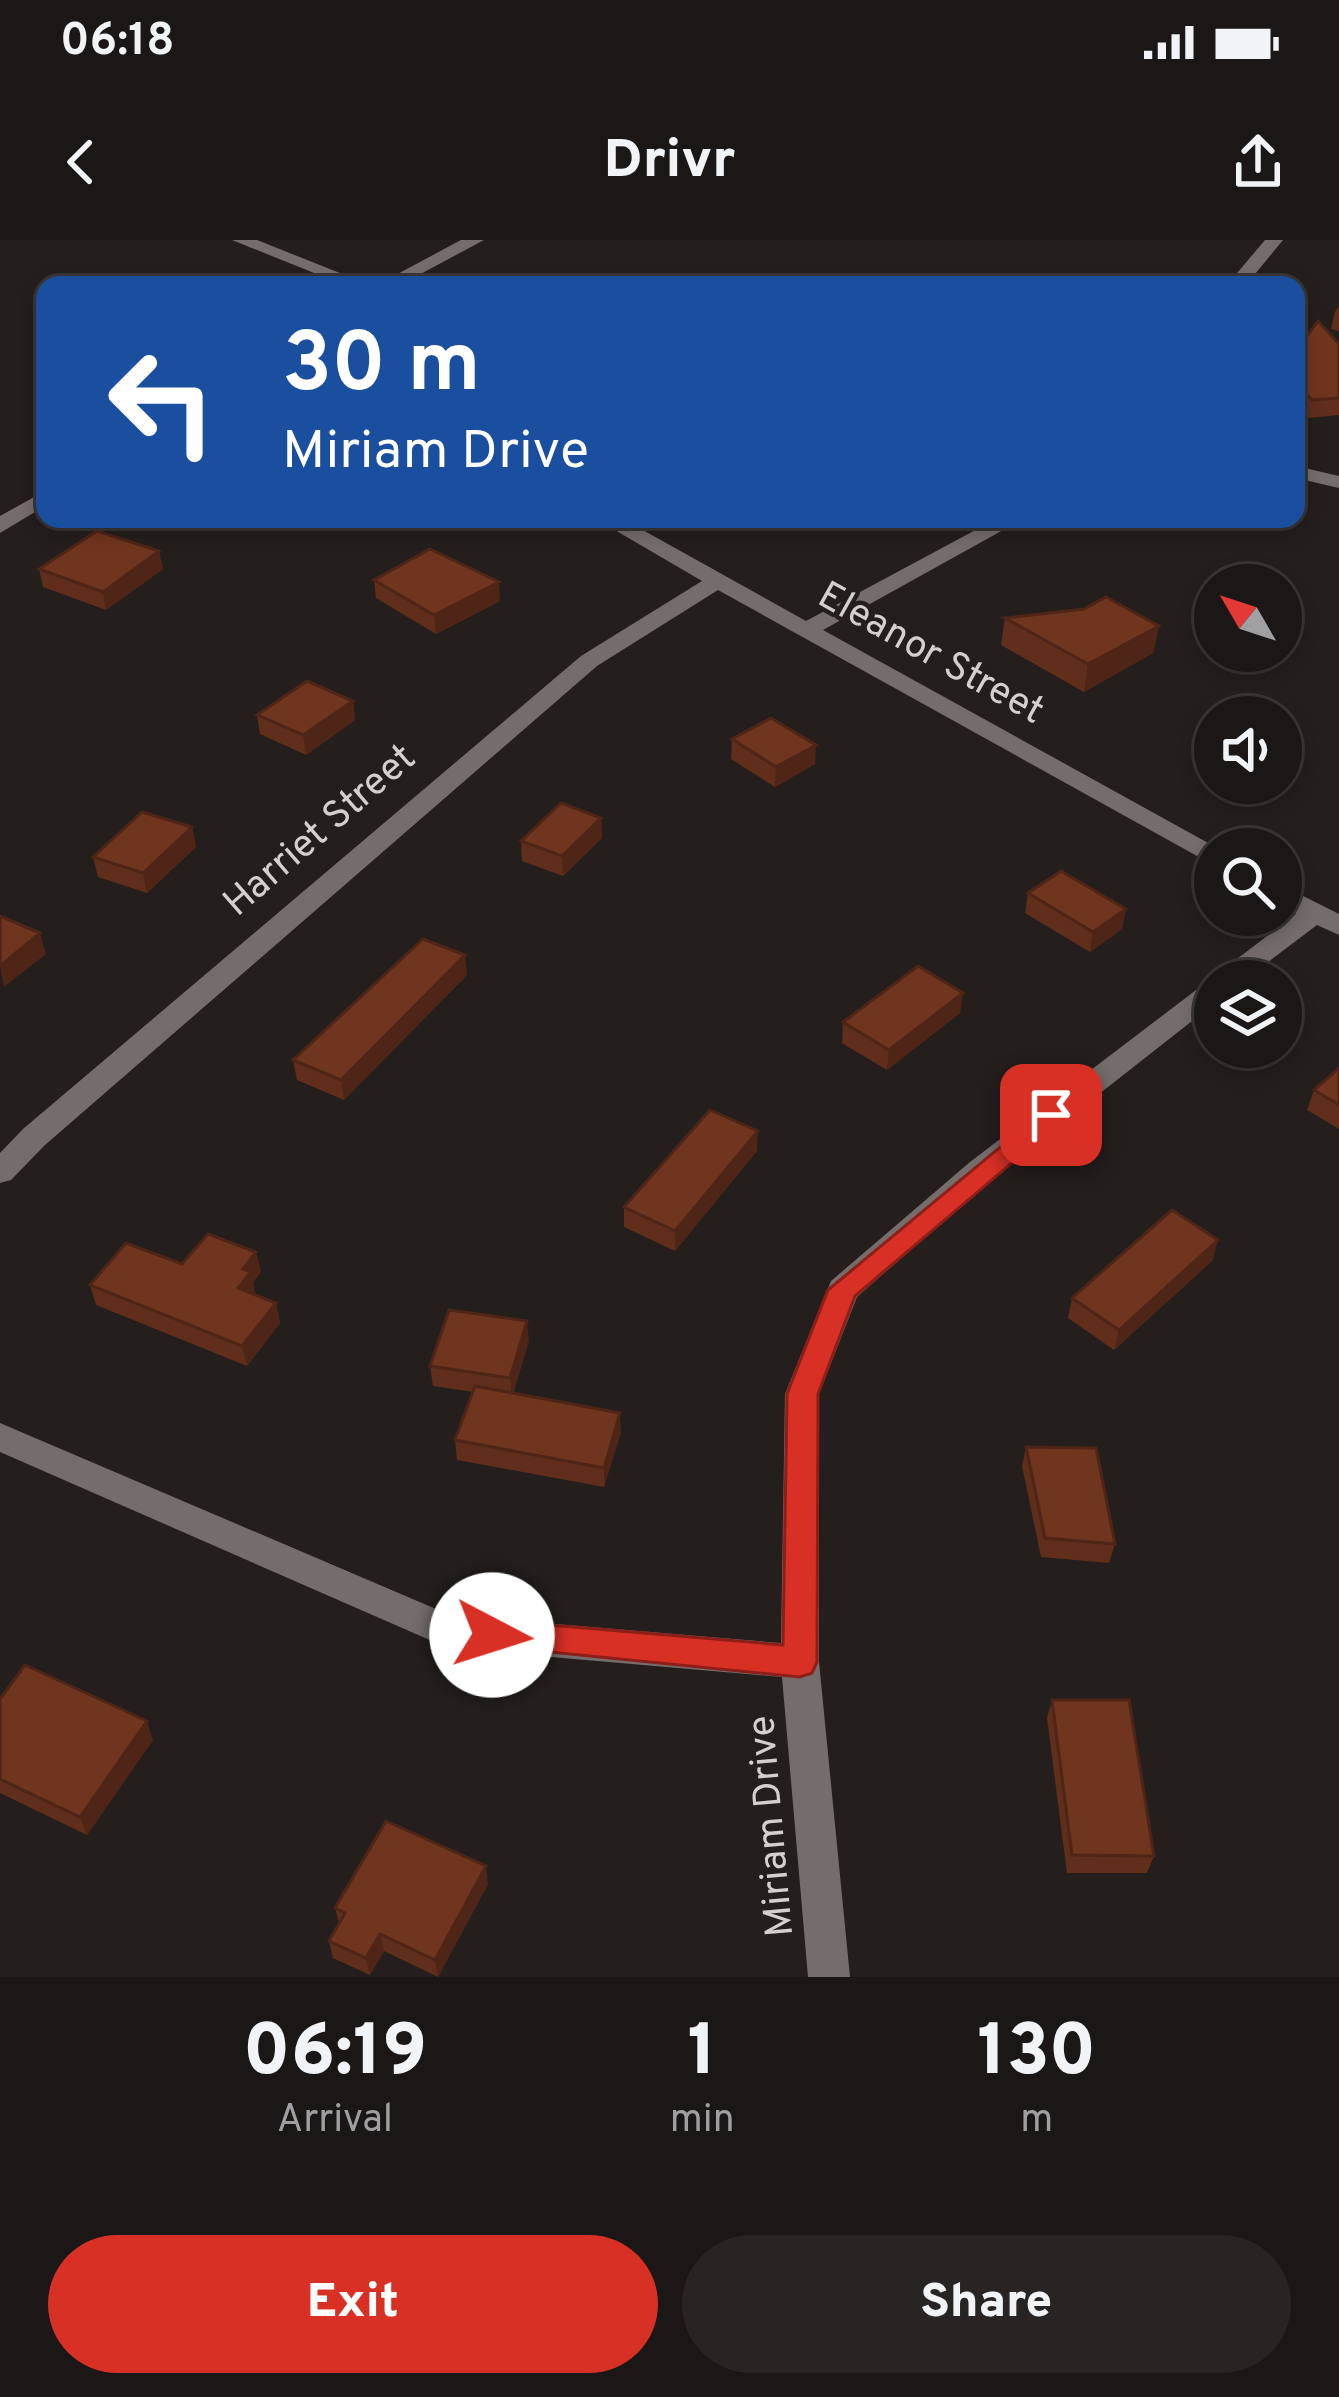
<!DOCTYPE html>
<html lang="en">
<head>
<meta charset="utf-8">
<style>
  :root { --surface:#1b1716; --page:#282423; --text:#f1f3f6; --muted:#a09fa1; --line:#393635; --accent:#d93025 }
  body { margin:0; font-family:Overpass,sans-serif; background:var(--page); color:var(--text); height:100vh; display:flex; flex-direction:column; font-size:45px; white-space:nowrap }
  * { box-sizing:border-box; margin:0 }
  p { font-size:39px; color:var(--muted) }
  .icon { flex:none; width:66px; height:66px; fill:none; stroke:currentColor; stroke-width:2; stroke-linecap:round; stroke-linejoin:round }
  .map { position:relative; height:1737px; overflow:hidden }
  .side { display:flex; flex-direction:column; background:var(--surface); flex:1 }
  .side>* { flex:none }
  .guide { position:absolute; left:36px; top:36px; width:1269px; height:252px; border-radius:24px; box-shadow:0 6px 18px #0003,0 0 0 3px var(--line); background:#1a4fa0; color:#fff; overflow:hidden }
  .needle { width:78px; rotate:309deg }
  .buttons { position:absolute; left:1194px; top:324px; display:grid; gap:24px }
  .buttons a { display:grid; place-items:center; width:108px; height:108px; border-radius:50%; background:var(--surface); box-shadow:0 6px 18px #0003,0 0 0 3px var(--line); font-size:60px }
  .pin { position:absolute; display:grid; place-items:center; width:102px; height:102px; color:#fff; margin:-51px; border-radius:24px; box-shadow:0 6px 18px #0006 }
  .me { position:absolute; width:132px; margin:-66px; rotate:95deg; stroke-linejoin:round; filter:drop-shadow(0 0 9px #0008) }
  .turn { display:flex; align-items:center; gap:42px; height:252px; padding:0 48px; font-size:54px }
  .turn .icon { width:156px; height:156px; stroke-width:2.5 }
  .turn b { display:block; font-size:84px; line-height:102px }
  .eta { display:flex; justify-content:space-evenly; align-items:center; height:204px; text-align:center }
  .eta b { font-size:72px; font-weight:800; line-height:84px }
  .primary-button { display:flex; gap:24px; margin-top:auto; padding:24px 48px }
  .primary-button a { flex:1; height:138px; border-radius:72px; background:var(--accent); color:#fff; font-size:48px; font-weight:800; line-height:138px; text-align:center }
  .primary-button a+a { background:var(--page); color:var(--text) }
  .status { display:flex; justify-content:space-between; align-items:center; height:84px; padding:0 60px; background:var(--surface); direction:ltr }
  .status svg { height:33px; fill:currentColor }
  header { display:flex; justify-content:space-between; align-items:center; height:156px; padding:0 48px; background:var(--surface); font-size:54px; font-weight:800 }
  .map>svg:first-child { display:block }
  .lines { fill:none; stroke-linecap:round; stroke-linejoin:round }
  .street { fill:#746d6b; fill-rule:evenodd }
  .wall { fill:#602e1b }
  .shaded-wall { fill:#4e2516 }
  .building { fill:#70351f; stroke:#4e2516; stroke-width:3 }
  .route { fill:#d93025; stroke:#8d1f18; stroke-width:3 }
  .labels { text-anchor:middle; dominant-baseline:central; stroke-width:9; stroke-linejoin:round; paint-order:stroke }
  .street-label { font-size:39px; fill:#d4d0cf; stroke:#241f1d }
</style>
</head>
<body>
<div class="status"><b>06:18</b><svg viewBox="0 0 49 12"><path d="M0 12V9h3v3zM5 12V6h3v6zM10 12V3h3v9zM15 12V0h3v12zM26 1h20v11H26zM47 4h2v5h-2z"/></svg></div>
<header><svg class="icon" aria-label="back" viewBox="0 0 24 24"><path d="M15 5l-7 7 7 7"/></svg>Drivr<svg class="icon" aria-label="share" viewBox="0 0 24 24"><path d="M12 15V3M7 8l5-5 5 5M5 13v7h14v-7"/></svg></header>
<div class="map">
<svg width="1339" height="1737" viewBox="0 0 1339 1737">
  <rect width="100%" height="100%" fill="#241f1d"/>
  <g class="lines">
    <g class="street">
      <path d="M232,0H257L370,45H344Z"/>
      <path d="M461,0H484L400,45H377Z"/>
      <path d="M1265,0H1283L1246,45H1227Z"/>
      <path d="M1296,226L1339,236V248L1296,238Z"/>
      <path d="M45,251V266L0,293V276Z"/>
      <path d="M596,279H623L806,381L996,279H1023L823,390L1219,609L1215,626L718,350L597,426L45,905L11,940L0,943V913L23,889L581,416L702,341Z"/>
      <path d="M1281,645L1339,674V695L1317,685L1243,741H1215V763L992,938L857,1057L819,1154V1422L850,1737H808L782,1437L448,1408L0,1212V1183L450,1375L781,1403L785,1154L831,1041L970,922L1296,674L1281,665Z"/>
    </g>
  </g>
  <g class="wall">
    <path d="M1339,66V91L1331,89L1335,72Z"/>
    <path d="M1339,104V175L1308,178L1296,165V108Z"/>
    <path d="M159,311L163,329L106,370L43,347L39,329Z"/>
    <path d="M374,340L500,361L436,394L376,358Z"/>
    <path d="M1005,378L1159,386L1153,413L1084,452L1001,405Z"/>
    <path d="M353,461L355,480L306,515L260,494L257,475Z"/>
    <path d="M732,499L815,524L775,547L731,519Z"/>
    <path d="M601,578L602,598L563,636L522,621L521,601Z"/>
    <path d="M192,587L196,607L147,653L98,637L93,617Z"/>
    <path d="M1028,653L1122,689L1090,712L1025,673Z"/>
    <path d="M467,735L344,860L297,840L293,820Z"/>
    <path d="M963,753L960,773L887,830L842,803L843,782Z"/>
    <path d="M1339,828V889L1307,870L1314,850Z"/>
    <path d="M757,911L675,1011L624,987V967Z"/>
    <path d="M256,1012L261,1032L253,1042L254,1054L276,1063L280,1083L247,1126L96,1065L90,1045Z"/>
    <path d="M1213,1020L1114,1110L1068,1078L1072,1058Z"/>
    <path d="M529,1101L513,1153L621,1192L604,1247L457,1220L455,1200L473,1152L433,1146L430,1126Z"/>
    <path d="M1026,1207L1115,1304L1109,1323L1041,1317L1022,1226Z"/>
    <path d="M0,1459L153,1500L87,1595L0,1553Z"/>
    <path d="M1052,1460L1154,1616L1147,1633H1067L1047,1478Z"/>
    <path d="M488,1644L438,1737L384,1711L370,1735L333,1718L329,1701L339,1683L335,1668Z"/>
  </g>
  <g class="shaded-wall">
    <path d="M159,311L163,329L106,370L103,352Z"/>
    <path d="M499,342L500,361L436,394L434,375Z"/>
    <path d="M1159,386L1153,413L1084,452L1088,424Z"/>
    <path d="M353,461L355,480L306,515L303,495Z"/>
    <path d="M816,505L815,524L775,547L776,527Z"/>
    <path d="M601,578L602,598L563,636L562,616Z"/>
    <path d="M192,587L196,607L147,653L143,633Z"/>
    <path d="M1126,669L1122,689L1090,712L1093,692Z"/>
    <path d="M40,693L46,714L4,747L0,726Z"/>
    <path d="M465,715L467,735L344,860L341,840Z"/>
    <path d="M963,753L960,773L887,830L889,810Z"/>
    <path d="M758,891L757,911L675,1011V991Z"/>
    <path d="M1218,1000L1213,1020L1114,1110L1119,1090Z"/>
    <path d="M256,1012L261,1032L253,1042L255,1052L243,1068L238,1048L243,1029Z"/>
    <path d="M276,1063L280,1083L247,1126L242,1106Z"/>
    <path d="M527,1081L529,1101L512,1158L510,1138Z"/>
    <path d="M620,1173L621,1192L604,1247V1228Z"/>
    <path d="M147,1481L153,1500L87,1595L80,1577Z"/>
    <path d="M486,1626L488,1644L438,1737L435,1720Z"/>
    <path d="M380,1694L384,1711L370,1735L366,1718Z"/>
  </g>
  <g class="building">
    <path d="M1318,81L1339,104V158L1312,160L1296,142V108H1298Z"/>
    <path d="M97,291L159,311L103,352L39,329Z"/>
    <path d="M430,309L499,342L434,375L374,340Z"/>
    <path d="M1106,357L1159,386L1088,424L1005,378L1084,369Z"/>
    <path d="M307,441L353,461L303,495L257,475Z"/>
    <path d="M771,478L816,505L776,527L732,499Z"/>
    <path d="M561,563L601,578L562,616L521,601Z"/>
    <path d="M142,572L192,587L143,633L93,617Z"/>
    <path d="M1061,631L1126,669L1093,692L1028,653Z"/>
    <path d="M0,676L40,693L0,726Z"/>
    <path d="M423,699L465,715L341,840L293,820Z"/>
    <path d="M918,726L963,753L889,810L843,782Z"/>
    <path d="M1339,828V865L1314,850Z"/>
    <path d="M710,870L758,891L675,991L624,967Z"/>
    <path d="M1172,970L1218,1000L1119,1090L1072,1058Z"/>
    <path d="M208,994L256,1012L243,1029L251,1032L238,1048L276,1063L242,1106L90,1045L126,1003L182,1024Z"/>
    <path d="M449,1070L527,1081L510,1138L430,1126Z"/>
    <path d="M475,1146L620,1173L604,1228L455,1200Z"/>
    <path d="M1026,1207L1096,1208L1115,1304L1045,1298Z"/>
    <path d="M25,1425L147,1481L80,1577L0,1539V1459Z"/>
    <path d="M1052,1460H1129L1154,1616L1072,1615Z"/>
    <path d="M386,1581L486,1626L435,1720L380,1694L366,1718L329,1701L345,1673L335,1668Z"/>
  </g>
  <path class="route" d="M1051,865L1064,875L1060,882L855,1056L818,1154L817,1422L812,1433L800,1437L480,1405L475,1395L480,1384L492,1380L783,1405L787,1154L828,1050Z"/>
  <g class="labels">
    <g class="street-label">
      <text transform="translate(930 415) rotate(29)">Eleanor Street</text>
      <text transform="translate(321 592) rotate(-41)">Harriet Street</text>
      <text transform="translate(773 1586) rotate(-95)">Miriam Drive</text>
    </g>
  </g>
</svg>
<div class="buttons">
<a><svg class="needle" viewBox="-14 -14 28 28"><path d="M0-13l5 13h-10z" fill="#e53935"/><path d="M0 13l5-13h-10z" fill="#a09fa1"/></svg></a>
<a><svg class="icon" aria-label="sound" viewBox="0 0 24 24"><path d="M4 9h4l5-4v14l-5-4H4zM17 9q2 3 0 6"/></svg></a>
<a><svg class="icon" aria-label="search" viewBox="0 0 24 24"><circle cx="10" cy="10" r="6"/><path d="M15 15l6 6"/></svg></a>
<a><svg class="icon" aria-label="layers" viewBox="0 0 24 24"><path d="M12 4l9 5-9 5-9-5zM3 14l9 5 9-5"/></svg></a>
</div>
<div class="pin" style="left:1051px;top:875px;background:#d93025"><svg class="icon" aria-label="arrive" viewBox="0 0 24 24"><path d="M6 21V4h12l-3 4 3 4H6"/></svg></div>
<svg class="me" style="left:492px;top:1395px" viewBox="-20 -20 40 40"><circle r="19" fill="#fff"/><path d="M0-13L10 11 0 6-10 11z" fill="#d93025"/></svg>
<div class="guide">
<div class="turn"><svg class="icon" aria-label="left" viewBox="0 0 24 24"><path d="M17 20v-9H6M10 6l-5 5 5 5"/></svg><div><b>30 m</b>Miriam Drive</div></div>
</div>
</div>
<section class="side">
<div class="eta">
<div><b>06:19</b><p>Arrival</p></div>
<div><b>1</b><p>min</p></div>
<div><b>130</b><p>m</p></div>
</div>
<div class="primary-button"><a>Exit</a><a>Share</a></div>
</section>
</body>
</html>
